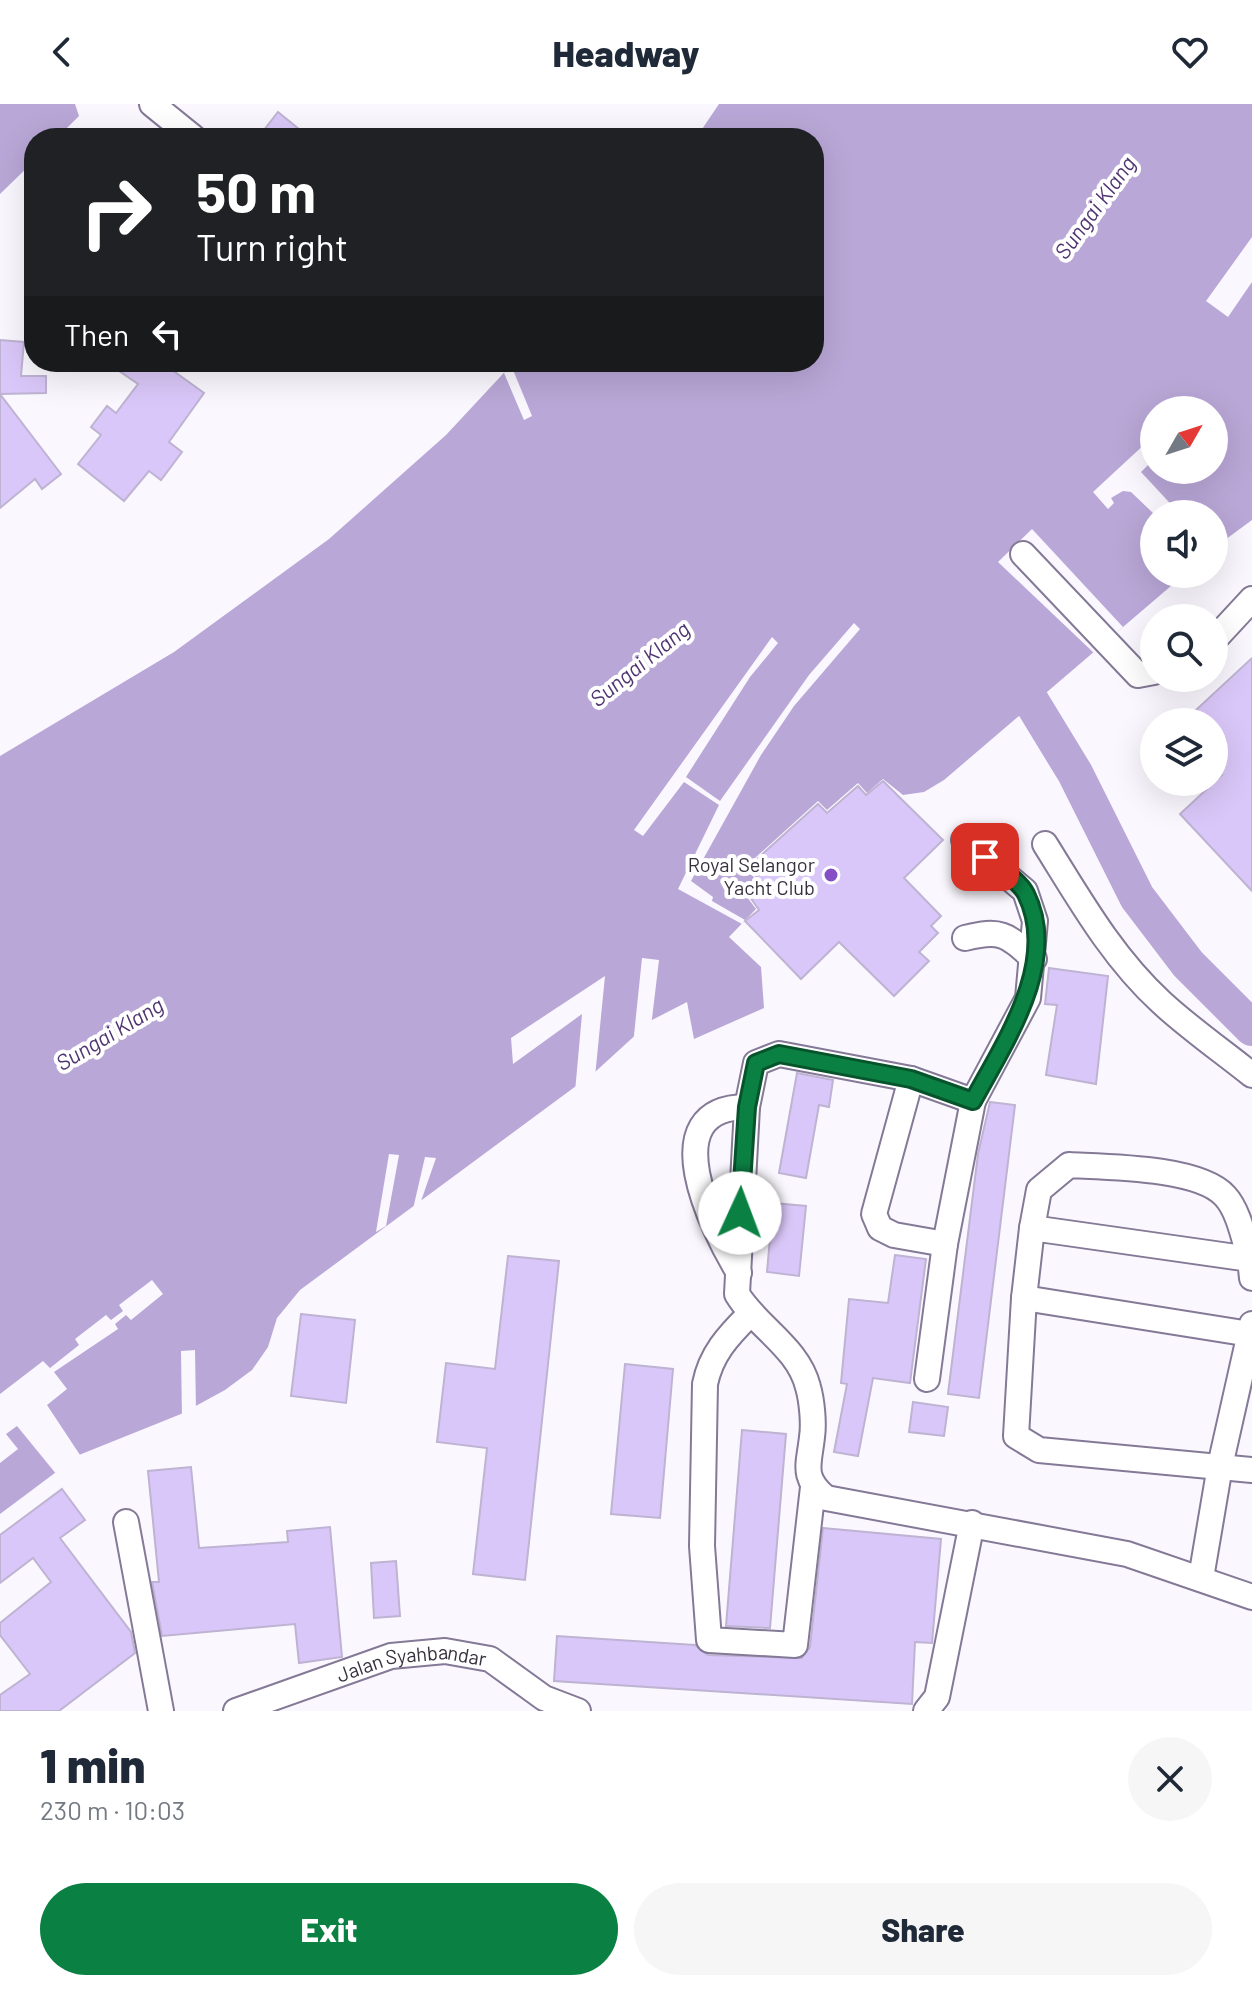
<!DOCTYPE html>
<html lang="en">
<head>
<meta charset="utf-8">
<style>
  :root { --surface:#fff; --page:#f6f6f7; --text:#1f2937; --muted:#747a83; --accent:#0b8043 }
  body { margin:0; font-family:Barlow,sans-serif; background:var(--page); color:var(--text); height:100vh; display:flex; flex-direction:column; font-size:30px; white-space:nowrap }
  * { box-sizing:border-box; margin:0 }
  p { font-size:26px; color:var(--muted) }
  .icon { flex:none; width:44px; height:44px; fill:none; stroke:currentColor; stroke-width:2; stroke-linecap:round; stroke-linejoin:round }
  .map { position:relative; height:1607px; overflow:hidden }
  .sheet { display:flex; flex-direction:column; background:var(--surface); flex:1 }
  .sheet>* { flex:none }
  .banner { position:absolute; left:24px; top:24px; width:800px; height:244px; border-radius:32px; box-shadow:0 8px 32px #0002; background:#202124; color:#fff; overflow:hidden }
  .needle { width:52px; rotate:51deg }
  .controls { position:absolute; left:1140px; top:292px; display:grid; gap:16px }
  .controls a { display:grid; place-items:center; width:88px; height:88px; border-radius:50%; background:var(--surface); box-shadow:0 8px 32px #0002; font-size:40px }
  .pin { position:absolute; display:grid; place-items:center; width:68px; height:68px; color:#fff; margin:-34px; border-radius:16px; box-shadow:0 4px 12px #0006 }
  .me { position:absolute; width:88px; margin:-44px; rotate:2deg; stroke-linejoin:round; filter:drop-shadow(0 0 6px #0008) }
  .turn { display:flex; align-items:center; gap:28px; height:168px; padding:0 40px; font-size:36px }
  .turn .icon { width:104px; height:104px; stroke-width:2.5 }
  .turn b { display:block; font-size:56px; line-height:68px }
  .then { display:flex; align-items:center; height:76px; padding:0 40px; background:#0003; gap:16px; font-size:30px }
  .round { display:grid; place-items:center; flex:none; width:84px; height:84px; border-radius:42px; background:var(--page) }
  .overview { display:flex; align-items:center; justify-content:space-between; height:136px; padding:0 40px }
  h1 { font-size:48px; font-weight:800; line-height:60px }
  .cta { display:flex; gap:16px; margin-top:auto; padding:16px 40px }
  .cta a { flex:1; height:92px; border-radius:48px; background:var(--accent); color:#fff; font-size:32px; font-weight:800; line-height:92px; text-align:center }
  .cta a+a { background:var(--page); color:var(--text) }
  header { display:flex; justify-content:space-between; align-items:center; height:104px; padding:0 40px; background:var(--surface); font-size:36px; font-weight:800 }
  .map>svg:first-child { display:block }
  .water { fill:#b9a7d7; fill-rule:evenodd }
  .pier { fill:#faf8fe }
  .lines { fill:none; stroke-linecap:round; stroke-linejoin:round }
  .river { stroke:#b9a7d7; stroke-width:36 }
  .building { fill:#dac7f9; stroke:#beb3d2; stroke-width:2 }
  .minor-casing { stroke:#847996; stroke-width:28 }
  .minor { stroke:#fff; stroke-width:24 }
  .route-casing { stroke:#07532c; stroke-width:20 }
  .route { stroke:#0b8043; stroke-width:14 }
  .poi-dot { fill:#854ec5; stroke:#fff; stroke-width:3 }
  .labels { text-anchor:middle; dominant-baseline:central; stroke-width:8; stroke-linejoin:round; paint-order:stroke }
  .poi-label { font-size:20px; fill:#36313d; stroke:#fff; text-anchor:end }
  .street-label { font-size:20px; fill:#36313d; stroke:#fff }
  .water-label { font-size:22px; font-style:italic; fill:#4f3571; stroke:#fff }
</style>
</head>
<body>
<header><svg class="icon" aria-label="back" viewBox="0 0 24 24"><path d="M15 5l-7 7 7 7"/></svg>Headway<svg class="icon" aria-label="heart" viewBox="0 0 24 24"><path d="M12 20l-8-8c-3-5 5-10 8-4 3-6 11-1 8 4z"/></svg></header>
<div class="map">
<svg width="1252" height="1607" viewBox="0 0 1252 1607">
  <rect width="100%" height="100%" fill="#faf8fe"/>
  <g class="water">
    <path d="M0,0H75L79,12L57,34H34V57L0,90Z"/>
    <path d="M719,0H1252V416L1214,444V410H1154V470H1185L944,676L924,688L903,691L883,675L867,689L858,679L827,706L818,697L745,763L760,780L747,793L756,805L729,833L761,863L764,904L694,935L687,898L652,916L595,968L300,1186L277,1214L268,1243L252,1266L225,1286L181,1310L79,1351L0,1410V652L174,548L329,435L446,331L514,258H814V34H696ZM1154,306H1214V366H1154Z"/>
  </g>
  <g class="pier">
    <path d="M1252,133V178L1228,213L1206,197Z"/>
    <path d="M511,261L532,312L524,316L504,269Z"/>
    <path d="M1147,338L1154,345V361L1151,358L1141,368L1180,410H1154L1131,388L1123,387L1111,394L1114,399L1108,405L1093,388Z"/>
    <path d="M1032,425L1123,523L1094,549L998,458Z"/>
    <path d="M854,519L860,525L794,602L761,651L691,777L713,793L712,797L745,816L742,820L678,785L719,701L684,678L643,732L634,726L772,533L778,539L750,573L686,673L720,697L809,571Z"/>
    <path d="M642,854L659,856L651,923L633,941Z"/>
    <path d="M605,872L595,973L575,988L582,910L513,960L511,934Z"/>
    <path d="M389,1050L399,1051L386,1122L376,1128Z"/>
    <path d="M425,1053L436,1054L420,1100L413,1105Z"/>
    <path d="M152,1176L163,1190L131,1216L126,1211L115,1220L118,1225L54,1268L67,1285L47,1301L82,1354L57,1371L17,1322L6,1330L18,1345L0,1359V1290L43,1257L50,1264L79,1241L75,1235L106,1211L111,1216L123,1207L119,1201Z"/>
    <path d="M195,1246L196,1307L182,1314L181,1247Z"/>
  </g>
  <g class="lines">
    <path class="river" d="M1008,559L1075,669L1137,793L1188,860L1252,924"/>
  </g>
  <g class="building">
    <path d="M278,8L310,34H274L264,26Z"/>
    <path d="M0,236L24,238L21,272H46V289L0,290L61,370L42,385L35,375L0,404Z"/>
    <path d="M106,258H161L204,289L169,338L182,348L161,376L149,367L124,397L78,360L101,331L91,323L107,302L116,309L138,280Z"/>
    <path d="M1252,554V787L1180,710L1222,671L1214,662V618H1183Z"/>
    <path d="M883,677L943,736L904,774L941,812L931,822L938,829L919,848L929,857L894,892L839,838L801,875L745,817L759,806L750,793L763,780L748,763L818,700L827,709L858,682L866,691Z"/>
    <path d="M1049,864L1108,872L1096,980L1046,971L1057,901L1045,900Z"/>
    <path d="M797,969L833,976L829,1003L819,1001L806,1074L779,1069Z"/>
    <path d="M990,998L1015,1001L979,1294L948,1290L978,1050Z"/>
    <path d="M773,1099L806,1102L799,1172L767,1168Z"/>
    <path d="M895,1151L926,1155L910,1279L873,1274L858,1352L834,1348L847,1280L841,1279L849,1195L888,1199Z"/>
    <path d="M508,1152L559,1157L525,1476L473,1470L487,1344L437,1338L446,1259L495,1265Z"/>
    <path d="M301,1210L355,1216L346,1299L291,1292Z"/>
    <path d="M625,1260L673,1265L660,1414L611,1410Z"/>
    <path d="M913,1298L948,1303L944,1332L909,1328Z"/>
    <path d="M742,1326L786,1330L770,1524L726,1522Z"/>
    <path d="M191,1363L199,1444L288,1438L287,1427L330,1423L342,1553L299,1559L295,1520L162,1532L152,1478H159L148,1367Z"/>
    <path d="M62,1385L85,1416L60,1434L131,1528L135,1549L59,1607H0V1591L30,1570L0,1531V1519L51,1478L33,1454L0,1479V1431Z"/>
    <path d="M823,1424L941,1435L932,1539L915,1538L912,1600L554,1577L557,1532L695,1541L708,1551L802,1554L810,1543Z"/>
    <path d="M396,1457L400,1512L374,1514L371,1459Z"/>
  </g>
  <g class="lines">
    <g class="minor-casing">
      <g id="minor">
        <path d="M152,0L194,34"/>
        <path d="M1023,450L1138,571L1154,568"/>
        <path d="M1214,536L1252,495"/>
        <path d="M964,736L1025,787L1035,817L1028,894L973,997L911,975L779,950L756,959L747,1003L737,1190C757,1223 798,1243 808,1283C812,1297 814,1320 812,1333C809,1361 801,1373 826,1394L1127,1450L1252,1493"/>
        <path d="M1045,740C1080,796 1112,853 1161,898C1189,924 1222,947 1252,971"/>
        <path d="M965,834C1001,825 1006,830 1034,855"/>
        <path d="M911,975L874,1110L880,1124L894,1131L945,1140L973,997"/>
        <path d="M1032,1124L1039,1086L1069,1061C1107,1063 1199,1063 1225,1092C1239,1107 1244,1136 1250,1155"/>
        <path d="M739,1169C713,1126 651,1003 747,1003"/>
        <path d="M1252,1174L1250,1155L1032,1124L1024,1194L1016,1332L1039,1346L1252,1366"/>
        <path d="M1024,1194L1250,1230"/>
        <path d="M749,1211C728,1232 711,1250 705,1280L702,1442L709,1536L795,1541L813,1383"/>
        <path d="M927,1275L945,1140"/>
        <path d="M126,1418L161,1607"/>
        <path d="M1201,1474L1220,1362L1252,1220"/>
        <path id="s1" d="M236,1607L391,1552L445,1547L490,1555L544,1594L578,1607"/>
        <path d="M926,1607L937,1593L972,1419"/>
      </g>
    </g>
    <use href="#minor" class="minor"/>
  </g>
  <g class="lines">
    <g class="route-casing">
      <path id="route" d="M740,1109L747,1003L756,959L779,950L911,975L973,997C1004,939 1060,858 1026,790C1019,776 997,763 985,753"/>
    </g>
    <use href="#route" class="route"/>
  </g>
  <circle class="poi-dot" cx="831" cy="771" r="8"/>
  <g class="labels">
    <g class="poi-label">
      <text x="815" y="760">Royal Selangor<tspan x="815" dy="23">Yacht Club</tspan></text>
    </g>
    <g class="street-label">
      <text stroke="none"><textPath href="#s1" startOffset="184">Jalan Syahbandar</textPath></text>
    </g>
    <g class="water-label">
      <text transform="translate(1094 103) rotate(-54)">Sungai Klang</text>
      <text transform="translate(639 559) rotate(-39)">Sungai Klang</text>
      <text transform="translate(109 929) rotate(-31)">Sungai Klang</text>
    </g>
  </g>
</svg>
<div class="controls">
<a><svg class="needle" viewBox="-14 -14 28 28"><path d="M0-13l5 13h-10z" fill="#e53935"/><path d="M0 13l5-13h-10z" fill="#747a83"/></svg></a>
<a><svg class="icon" aria-label="sound" viewBox="0 0 24 24"><path d="M4 9h4l5-4v14l-5-4H4zM17 9q2 3 0 6"/></svg></a>
<a><svg class="icon" aria-label="search" viewBox="0 0 24 24"><circle cx="10" cy="10" r="6"/><path d="M15 15l6 6"/></svg></a>
<a><svg class="icon" aria-label="layers" viewBox="0 0 24 24"><path d="M12 4l9 5-9 5-9-5zM3 14l9 5 9-5"/></svg></a>
</div>
<div class="pin" style="left:985px;top:753px;background:#d93025"><svg class="icon" aria-label="arrive" viewBox="0 0 24 24"><path d="M6 21V4h12l-3 4 3 4H6"/></svg></div>
<svg class="me" style="left:740px;top:1109px" viewBox="-20 -20 40 40"><circle r="19" fill="#fff"/><path d="M0-13L10 11 0 6-10 11z" fill="#0b8043"/></svg>
<div class="banner">
<div class="turn"><svg class="icon" aria-label="right" viewBox="0 0 24 24"><path d="M7 20v-9h11M14 6l5 5-5 5"/></svg><div><b>50 m</b>Turn right</div></div>
<div class="then">Then<svg class="icon" aria-label="left" viewBox="0 0 24 24"><path d="M17 20v-9H6M10 6l-5 5 5 5"/></svg></div>
</div>
</div>
<section class="sheet">
<div class="overview"><div><h1>1 min</h1><p>230 m · 10:03</p></div><a class="round"><svg class="icon" aria-label="close" viewBox="0 0 24 24"><path d="M6 6l12 12M18 6L6 18"/></svg></a></div>
<div class="cta"><a>Exit</a><a>Share</a></div>
</section>
</body>
</html>
